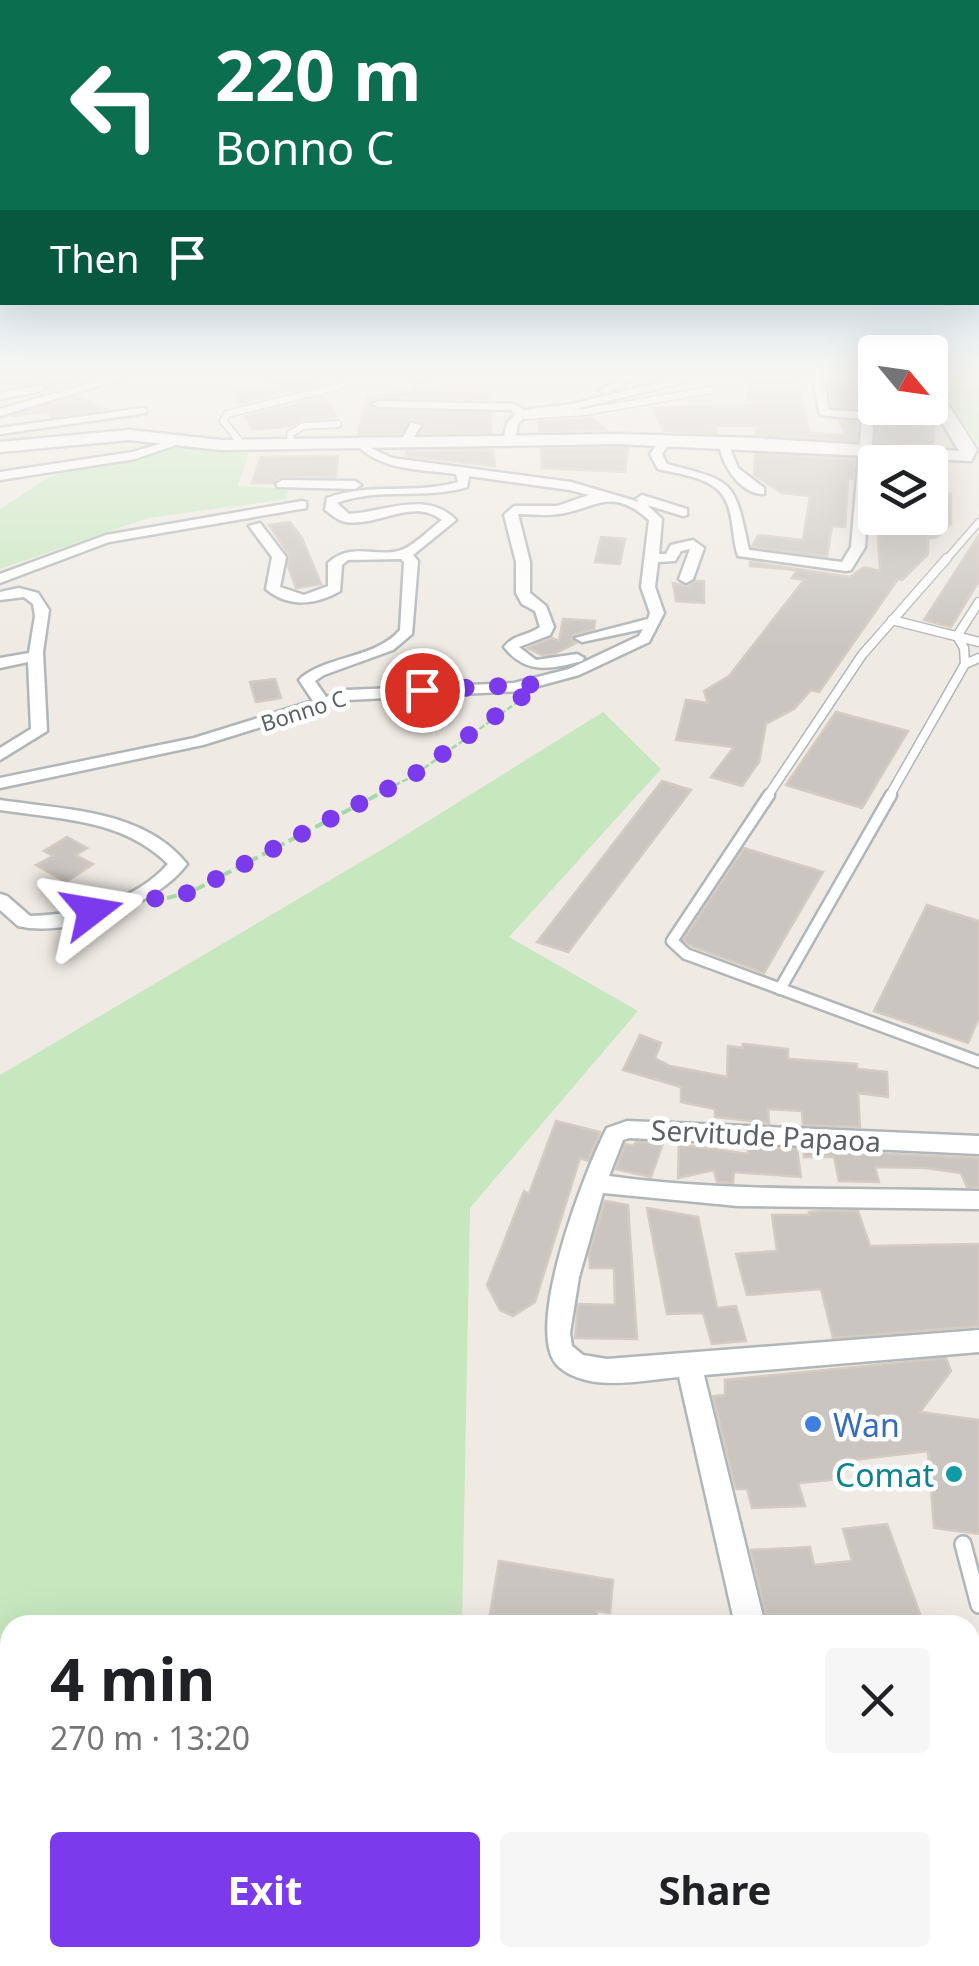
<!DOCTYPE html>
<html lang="en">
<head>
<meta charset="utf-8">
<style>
  :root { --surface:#fff; --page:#f6f6f6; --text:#202124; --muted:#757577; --accent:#7c3aed }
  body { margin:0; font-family:"Noto Sans",sans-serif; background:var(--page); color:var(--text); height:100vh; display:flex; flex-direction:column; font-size:38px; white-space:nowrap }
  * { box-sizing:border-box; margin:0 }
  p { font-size:32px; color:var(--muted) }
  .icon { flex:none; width:55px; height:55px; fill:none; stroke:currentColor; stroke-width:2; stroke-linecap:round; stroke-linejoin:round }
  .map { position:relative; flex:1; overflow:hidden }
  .panel { position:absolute; left:0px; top:1615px; width:980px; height:352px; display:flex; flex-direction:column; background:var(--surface); border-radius:30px 30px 0 0; box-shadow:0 10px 40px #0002 }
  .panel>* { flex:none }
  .guide { position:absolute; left:0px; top:0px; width:980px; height:305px; box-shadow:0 10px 40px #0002; background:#0b6e4f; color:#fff; overflow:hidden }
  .needle { width:65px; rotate:119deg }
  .tools { position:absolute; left:858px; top:335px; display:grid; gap:20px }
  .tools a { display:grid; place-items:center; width:90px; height:90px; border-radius:10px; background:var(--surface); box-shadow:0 10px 40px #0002; font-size:50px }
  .pin { position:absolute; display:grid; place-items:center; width:85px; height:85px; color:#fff; margin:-42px; border:5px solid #fff; border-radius:50%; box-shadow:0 2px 10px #0007 }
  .me { position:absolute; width:110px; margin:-55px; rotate:76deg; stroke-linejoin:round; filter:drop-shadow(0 0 8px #0008) }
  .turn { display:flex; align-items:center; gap:35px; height:210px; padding:0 50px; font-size:45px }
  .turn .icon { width:130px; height:130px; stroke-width:2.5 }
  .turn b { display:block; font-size:70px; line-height:85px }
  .then { display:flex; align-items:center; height:95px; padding:0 50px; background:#0003; gap:20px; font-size:38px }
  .round { display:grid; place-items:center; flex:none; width:105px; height:105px; border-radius:10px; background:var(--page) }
  .overview { display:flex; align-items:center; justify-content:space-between; height:170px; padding:0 50px }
  h1 { font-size:60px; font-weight:700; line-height:75px }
  .cta { display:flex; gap:20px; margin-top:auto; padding:20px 50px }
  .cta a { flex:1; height:115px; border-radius:10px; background:var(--accent); color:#fff; font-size:40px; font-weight:700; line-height:115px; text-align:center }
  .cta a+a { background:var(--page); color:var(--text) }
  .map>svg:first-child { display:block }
  .green { fill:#c7e7bf }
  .building { fill:#cac5c0; stroke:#d4cbc2; stroke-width:2.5 }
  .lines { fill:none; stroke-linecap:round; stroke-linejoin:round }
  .lane-far3-casing { stroke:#b1b6b9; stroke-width:9 }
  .lane-far2-casing { stroke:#b1b6b9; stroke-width:11 }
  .lane-far1-casing { stroke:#b1b6b9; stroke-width:15 }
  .lane-casing { stroke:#b1b6b9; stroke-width:20 }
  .street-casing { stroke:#b1b6b9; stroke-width:5 }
  .secondary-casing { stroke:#b0b5b9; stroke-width:5 }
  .path-far1 { stroke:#a2d9a7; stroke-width:2.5; stroke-dasharray:6 2.5; stroke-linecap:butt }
  .path { stroke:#a2d9a7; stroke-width:4; stroke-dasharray:10 5; stroke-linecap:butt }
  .lane-far3 { stroke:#fff; stroke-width:6 }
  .lane-far2 { stroke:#fff; stroke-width:8 }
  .lane-far1 { stroke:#fff; stroke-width:10 }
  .lane { stroke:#fff; stroke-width:15 }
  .street { fill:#fff; fill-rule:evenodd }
  .secondary { fill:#fff; fill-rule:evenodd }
  .route { stroke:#7c3aed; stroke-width:18; stroke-dasharray:0 32.4 }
  .shop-dot { fill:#3f7fe0; stroke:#fff; stroke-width:4 }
  .culture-dot { fill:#0f9aa8; stroke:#fff; stroke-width:4 }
  .labels { text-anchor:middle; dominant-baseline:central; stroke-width:9; stroke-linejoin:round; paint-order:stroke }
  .far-street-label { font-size:22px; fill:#5c6165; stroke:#fff }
  .street-label { font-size:28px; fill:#5c6165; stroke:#fff }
  .near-shop-label { font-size:32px; fill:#366cbe; stroke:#fff; text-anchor:start }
  .near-culture-label { font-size:32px; fill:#0d838f; stroke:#fff; text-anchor:end }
</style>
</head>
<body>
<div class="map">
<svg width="979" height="1966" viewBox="0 0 979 1966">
  <rect width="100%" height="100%" fill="#efeae4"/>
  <g class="green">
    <path d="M965,378L979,380V445L942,392Z"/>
    <path d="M178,447L249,452L238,486L288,489L287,499L148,518L0,569V509L46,479L75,468Z"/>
    <path d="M603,712L661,769L509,937L638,1011L470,1208L462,1625H10V1958H462L463,1966H0V1075L388,846Z"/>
  </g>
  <g class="building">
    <path d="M30,374H75L76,383L46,392V385L40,382L0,389V377Z"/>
    <path d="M312,374L318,384L239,404L232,390Z"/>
    <path d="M429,374L432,392L490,393L491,400L379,397L370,405L379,411L491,413V432L421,433L424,423L412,419L401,434H358L368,395L413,390L411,375Z"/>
    <path d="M748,374H797L809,433L845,435L840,421L858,422L856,441L756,434L757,426H715L717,433L663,431L653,408L763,404L746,399Z"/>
    <path d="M826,374L855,377L858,408L835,407Z"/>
    <path d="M79,396L107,409L51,417L49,411L12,416Z"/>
    <path d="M325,397L337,417L303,419L291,426L252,430L246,416Z"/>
    <path d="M877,408H927L934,422L933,446L876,442Z"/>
    <path d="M591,418L607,430L539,431L538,422Z"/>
    <path d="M628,448L625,472L542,468L541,449Z"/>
    <path d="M493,450L495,466L406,456L407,451Z"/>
    <path d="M755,454L855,459L853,479L848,478L845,527L832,526L827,556L752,547L758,535L803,540L810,496L782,493L754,475Z"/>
    <path d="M314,456H338L336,477L282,476L273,483H252L261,457Z"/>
    <path d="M930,492L951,494V524L936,538H928V554L902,580L898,579L819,692L811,690L794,709L766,724L759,762L742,786L711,777L734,747L676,740L686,700L708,703L704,691L729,676L804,580L792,578L797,570L750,566V562L850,577L864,567L880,571L877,518L911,522V518H930Z"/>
    <path d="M290,522L302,538L321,584L296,588L288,566L289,555L269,525Z"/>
    <path d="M979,535V581L951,627L924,620Z"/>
    <path d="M601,537L625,539L620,564L595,562Z"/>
    <path d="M696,581H704V603L676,601L673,583L688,586Z"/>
    <path d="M563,619L595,621L594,629L574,634L571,639L576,643L554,654L542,655L528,648L552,638L559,641Z"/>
    <path d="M275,679L281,698L256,702L250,682Z"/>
    <path d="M836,712L908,731L862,808L786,785Z"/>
    <path d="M662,781L691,790L568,952L537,942Z"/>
    <path d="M67,837L87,848L76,855L93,864L66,882L36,865L53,856L44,851Z"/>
    <path d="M744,848L823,872L764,973L691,946L683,940Z"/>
    <path d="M927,905L979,921V1018L968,1043L874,1011Z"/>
    <path d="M640,1035L661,1043L655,1058L670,1066L727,1077L728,1046L743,1048V1044L788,1049V1059L857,1064V1069L887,1072L888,1097L858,1093L860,1127L803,1125L802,1111L768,1109L769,1123L715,1117V1109L681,1102V1087L623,1070Z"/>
    <path d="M556,1121L600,1132L588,1161L580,1158L535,1302L513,1316L500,1310L487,1285L524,1191L529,1194Z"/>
    <path d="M636,1142L663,1143L651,1177L616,1169L625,1144L634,1146Z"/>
    <path d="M679,1144L748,1154V1147L797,1149L801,1177L734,1172L733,1183L717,1182L714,1170L678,1178Z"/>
    <path d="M804,1150L979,1158V1187H967L961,1173L926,1168L875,1167L879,1182L839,1181L834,1157H804Z"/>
    <path d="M605,1201L628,1205L637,1339L575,1338L578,1304L615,1305L614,1268H590L589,1254Z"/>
    <path d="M647,1208L698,1217L717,1308L736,1306L746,1341L712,1344L703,1313L667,1314Z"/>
    <path d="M819,1211H858L870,1246L979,1244V1326L833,1338L821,1289L747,1295L736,1254L777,1251L772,1215H810L809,1212Z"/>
    <path d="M946,1358L951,1371L920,1412L979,1420V1534L934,1528L928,1451L837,1462L843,1479L798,1483L805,1506L752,1508L747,1489H736L713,1396L725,1395V1380Z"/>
    <path d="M887,1524L924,1625H768L751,1550L810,1547L814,1565L852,1561L843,1529Z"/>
    <path d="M499,1561L613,1580L610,1613L597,1611L595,1625H488Z"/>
  </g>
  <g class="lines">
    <g class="lane-far3-casing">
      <g id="lane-far3">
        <path d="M525,416L584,412L711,390"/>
        <path d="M291,443L290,434L303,426L338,424"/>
        <path d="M242,444L223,421L227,414L340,386"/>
        <path d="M945,561L979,522"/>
      </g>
    </g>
    <g class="lane-far2-casing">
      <g id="lane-far2">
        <path d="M892,620L979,642"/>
        <path d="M965,664L979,658"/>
        <path d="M767,797L862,655L947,558"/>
        <path d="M889,797L965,664L964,648L957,636L979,602"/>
      </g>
    </g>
    <g class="lane-far1-casing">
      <g id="lane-far1">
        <path d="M769,795L672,941L686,954L979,1062"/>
        <path d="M780,989L891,795"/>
      </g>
    </g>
    <g class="lane-casing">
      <path id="lane" d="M963,1544L979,1605"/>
    </g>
    <g class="street-casing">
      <g id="street">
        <path d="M122,374H137L0,416V409Z"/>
        <path d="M630,374H642L608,393L599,391Z"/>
        <path d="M812,374H822L829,410L862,412L858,374H868L874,416L865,547L851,570L846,571L738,556C732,539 734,515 725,499C714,477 679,474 658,469L650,454L661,439H669L671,441L662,454L667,464C736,482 734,480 749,550L842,562L851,547L862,419L820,415Z"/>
        <path d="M684,376L689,379L688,381L572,410L525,417L518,424L515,440L509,443L503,440L507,423L516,414L511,410L379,407L373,404L379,401L514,404L524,410L572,404Z"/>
        <path d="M39,386L43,387V391L0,399V393Z"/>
        <path d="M142,408L146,409V413L0,434V428Z"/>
        <path d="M411,423L421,425L410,444H402L400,442Z"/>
        <path d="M178,438L182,439V443L135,459L0,480V472L133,452Z"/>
        <path d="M360,439L373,449L392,458L571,482L639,502L636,499L642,495L687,509V515L683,516L647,505L662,519L659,554H666L671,545L693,540L704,548L693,579L686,583L679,579L690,549L681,551L675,561L658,562L655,587L664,613L649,642L579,675L520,691L348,700L203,745L0,788V778L194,738L313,701L299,680L302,677C331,655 376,658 400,630L404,562L401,559L348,560L342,565L340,591C316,605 288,608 266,589L272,557L249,526L260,523L286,557L280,587L304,595L328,586V563C353,540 380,560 404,549C417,543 430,529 442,520C413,497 378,527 346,522C338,521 331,514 325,510L327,498C370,482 414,495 458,482L456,474C421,469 378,471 354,442ZM469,476L570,490L589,495L557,506H514L504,515L516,562V593L522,604L535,611L540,627C528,636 514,634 504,647C526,675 551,669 582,661L584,658L577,654L536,660L519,647L550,635L554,627L546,606L530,593V562L518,514C531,514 546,516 559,514C598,508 610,486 649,520L641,587L650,613L648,619L575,638L582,642L643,629L639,636L569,669L514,683L347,690L326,697L315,681L324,675L393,650L412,634L418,561L413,555L456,520C427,490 385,512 349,514L337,503C378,487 424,500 467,487Z"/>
        <path d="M719,441H727L738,468L764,488V494C739,494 720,462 719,441Z"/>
        <path d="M282,480L355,481L361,485L355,489L278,487L276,484Z"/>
        <path d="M302,501L306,502V508L109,542L0,583V574L106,535Z"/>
        <path d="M19,588L38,593L49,610L43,652L47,731L0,760V748L31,729L28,662L0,668V658L29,653L35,616L33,604L24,597L0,600V592Z"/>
        <path d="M0,800C64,810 143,809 187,864C157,905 69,938 18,926L0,910V894L7,896L30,916C77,915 135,902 168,864C123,819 59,819 0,810Z"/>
        <path d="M627,1121L979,1136V1154L629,1138L623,1140L609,1176C731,1193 856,1187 979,1191V1209L738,1206L603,1193L579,1277L570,1333L572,1346L583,1355L607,1359L979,1330V1352L704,1375L765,1625H735L679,1377C643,1380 590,1393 559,1367C521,1334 586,1167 607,1128Z"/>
        <path d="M970,1708L979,1709V1741L970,1740Z"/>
      </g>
    </g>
    <g class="secondary-casing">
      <path id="secondary" d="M933,374H950L942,383L940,392L977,450L971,461L618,444L221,450L129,440L0,452V442L129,430L221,440L618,434L755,438L959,451L930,402Z"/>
    </g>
    <path class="path-far1" d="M372,797L413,776L519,701"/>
    <path class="path" d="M167,898L191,892L377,795"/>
    <use href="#lane-far3" class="lane-far3"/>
    <use href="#lane-far2" class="lane-far2"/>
    <use href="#lane-far1" class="lane-far1"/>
    <use href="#lane" class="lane"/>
    <use href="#street" class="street"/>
    <use href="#secondary" class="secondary"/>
  </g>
  <linearGradient id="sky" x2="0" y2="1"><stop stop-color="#8dc9f1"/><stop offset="0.58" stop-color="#f8f6f3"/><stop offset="1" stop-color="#f8f6f3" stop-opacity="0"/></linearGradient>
  <rect width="979" height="649" fill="url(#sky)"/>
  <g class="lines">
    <path class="route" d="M92,911L137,899L171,898L191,892L412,776L540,684L422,690"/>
  </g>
  <circle class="shop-dot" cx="813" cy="1424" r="10"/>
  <circle class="culture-dot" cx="954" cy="1474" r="10"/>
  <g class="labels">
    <g class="far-street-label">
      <text transform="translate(303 710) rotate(-18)">Bonno C</text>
    </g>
    <g class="street-label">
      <text transform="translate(766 1135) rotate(3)">Servitude Papaoa</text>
    </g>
    <g class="near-shop-label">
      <text x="833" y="1424">Wan</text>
    </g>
    <g class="near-culture-label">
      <text x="934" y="1474">Comat</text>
    </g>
  </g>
</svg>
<div class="tools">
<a><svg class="needle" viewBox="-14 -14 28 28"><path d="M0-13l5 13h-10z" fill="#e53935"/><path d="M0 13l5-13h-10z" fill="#757577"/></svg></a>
<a><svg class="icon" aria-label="layers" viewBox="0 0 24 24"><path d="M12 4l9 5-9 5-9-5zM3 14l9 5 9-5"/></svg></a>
</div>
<div class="pin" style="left:422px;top:690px;background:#d93025"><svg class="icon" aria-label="arrive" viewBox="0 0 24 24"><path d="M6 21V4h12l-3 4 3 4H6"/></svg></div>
<svg class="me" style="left:92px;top:911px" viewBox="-20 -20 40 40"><path d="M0-17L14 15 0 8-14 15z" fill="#7c3aed" stroke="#fff" stroke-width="4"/></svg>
<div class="guide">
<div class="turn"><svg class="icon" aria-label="left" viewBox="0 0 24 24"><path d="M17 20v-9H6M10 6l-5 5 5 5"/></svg><div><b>220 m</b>Bonno C</div></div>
<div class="then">Then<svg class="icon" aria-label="arrive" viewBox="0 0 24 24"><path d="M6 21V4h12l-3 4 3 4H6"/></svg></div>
</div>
<section class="panel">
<div class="overview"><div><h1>4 min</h1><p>270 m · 13:20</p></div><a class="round"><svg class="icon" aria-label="close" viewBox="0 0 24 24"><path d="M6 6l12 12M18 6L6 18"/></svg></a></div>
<div class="cta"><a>Exit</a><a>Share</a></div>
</section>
</div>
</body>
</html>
